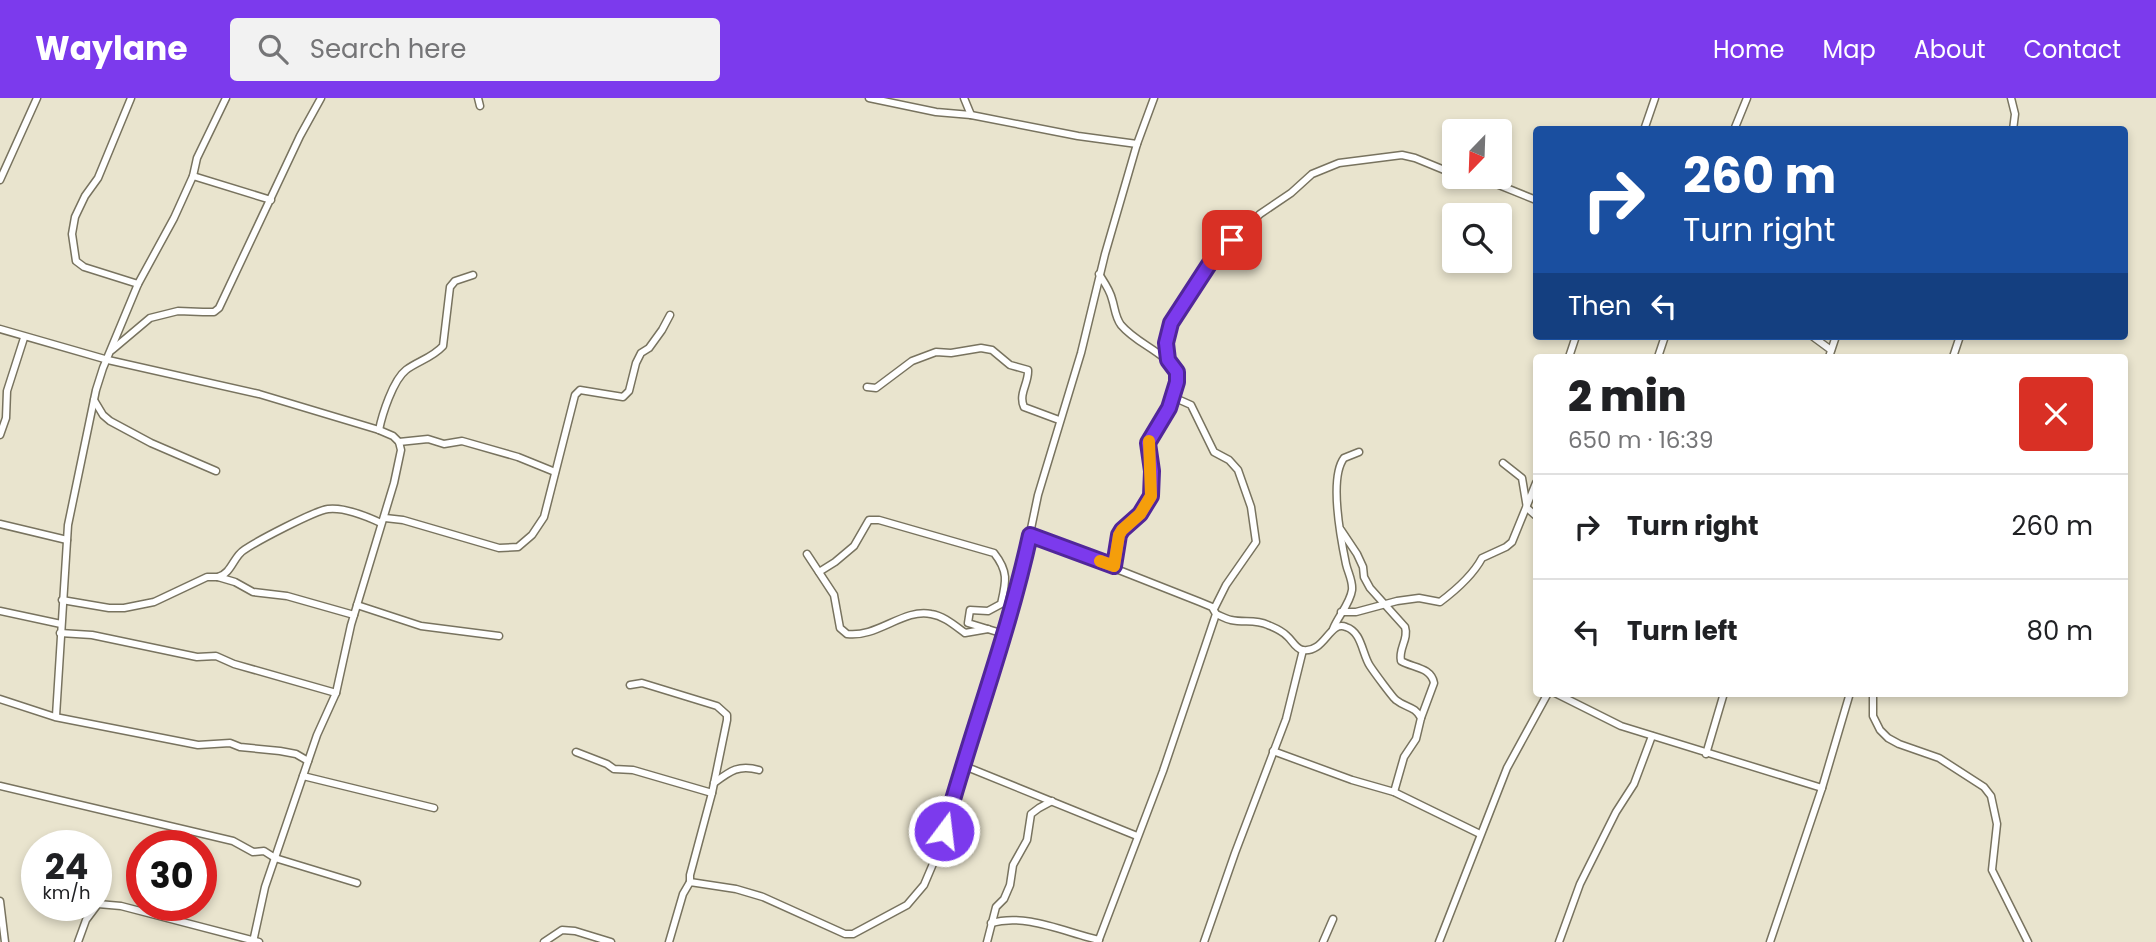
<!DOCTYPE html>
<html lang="en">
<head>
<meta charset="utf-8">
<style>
  :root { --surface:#fff; --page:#f2f2f2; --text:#202124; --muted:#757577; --line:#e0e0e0; --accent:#7c3aed }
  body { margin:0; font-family:Poppins,sans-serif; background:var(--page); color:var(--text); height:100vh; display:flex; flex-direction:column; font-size:26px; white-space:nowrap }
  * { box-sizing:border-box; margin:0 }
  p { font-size:23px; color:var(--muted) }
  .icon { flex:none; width:38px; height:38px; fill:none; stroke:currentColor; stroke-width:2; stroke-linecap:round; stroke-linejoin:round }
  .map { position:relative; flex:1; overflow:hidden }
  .drawer { position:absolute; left:1533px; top:256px; width:595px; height:343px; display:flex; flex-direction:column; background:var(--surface); border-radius:7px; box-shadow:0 4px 10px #0003 }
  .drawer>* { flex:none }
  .hud { position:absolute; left:1533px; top:28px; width:595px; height:214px; border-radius:7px; box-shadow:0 4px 10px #0003; background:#1a4fa0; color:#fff; overflow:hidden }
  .needle { width:46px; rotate:203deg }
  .controls { position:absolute; left:1442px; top:21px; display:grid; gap:14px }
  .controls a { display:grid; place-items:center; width:70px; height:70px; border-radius:7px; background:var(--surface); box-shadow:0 4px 10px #0003; font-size:35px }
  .speed { position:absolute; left:21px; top:732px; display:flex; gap:14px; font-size:35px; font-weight:700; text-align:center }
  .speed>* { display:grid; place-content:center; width:91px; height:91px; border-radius:50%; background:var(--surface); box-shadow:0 4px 10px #0003; line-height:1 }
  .speed small { font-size:18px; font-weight:400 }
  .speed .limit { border:10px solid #d22; background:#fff; color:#111 }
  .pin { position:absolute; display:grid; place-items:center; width:60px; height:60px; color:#fff; margin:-30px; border-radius:14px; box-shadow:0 4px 10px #0006 }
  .me { position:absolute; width:77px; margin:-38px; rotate:15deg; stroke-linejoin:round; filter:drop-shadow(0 0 5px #0008) }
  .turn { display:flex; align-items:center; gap:24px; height:147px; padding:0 35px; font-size:32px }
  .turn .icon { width:91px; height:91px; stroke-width:2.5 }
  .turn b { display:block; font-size:49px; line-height:60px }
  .then { display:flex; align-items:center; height:66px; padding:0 35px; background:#0003; gap:14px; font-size:26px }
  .round { display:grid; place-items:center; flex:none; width:74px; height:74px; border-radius:7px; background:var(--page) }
  .summary { display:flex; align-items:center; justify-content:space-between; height:119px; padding:0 35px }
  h1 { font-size:42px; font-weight:800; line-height:52px }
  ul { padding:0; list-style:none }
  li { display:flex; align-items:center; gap:21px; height:105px; padding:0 35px; border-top:2px solid var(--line) }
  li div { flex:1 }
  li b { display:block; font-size:26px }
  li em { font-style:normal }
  header { display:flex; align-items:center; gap:42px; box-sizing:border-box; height:98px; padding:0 35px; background:var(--accent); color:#fff }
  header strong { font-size:33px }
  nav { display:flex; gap:38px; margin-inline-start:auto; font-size:24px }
  .search { width:490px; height:63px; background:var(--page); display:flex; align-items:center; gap:18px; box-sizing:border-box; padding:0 24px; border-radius:7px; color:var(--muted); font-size:26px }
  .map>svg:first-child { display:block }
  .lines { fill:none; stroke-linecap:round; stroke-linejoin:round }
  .minor-casing { stroke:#78735f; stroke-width:9 }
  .minor { stroke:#fff; stroke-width:6 }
  .route-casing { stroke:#51269a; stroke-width:18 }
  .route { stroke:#7c3aed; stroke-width:12 }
  .slow { stroke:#f59e0b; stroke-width:12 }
</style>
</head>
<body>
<header>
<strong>Waylane</strong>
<div class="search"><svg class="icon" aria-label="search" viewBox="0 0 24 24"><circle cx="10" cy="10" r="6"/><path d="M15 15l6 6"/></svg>Search here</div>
<nav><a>Home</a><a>Map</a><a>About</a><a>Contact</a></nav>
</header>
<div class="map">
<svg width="2156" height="844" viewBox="0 0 2156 844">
  <rect width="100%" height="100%" fill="#e9e4ce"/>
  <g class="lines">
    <g class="minor-casing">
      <g id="minor">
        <path d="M131,0L98,80L85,98L75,119L72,136L76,163L84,169L138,186"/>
        <path d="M478,0L480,8"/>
        <path d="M869,0L936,14L971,17L1078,38L1137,46"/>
        <path d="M964,0L971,17"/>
        <path d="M2011,0L2015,16L2013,32"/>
        <path d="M1644,32L1655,0"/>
        <path d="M1734,32L1747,0"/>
        <path d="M193,78L271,102"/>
        <path d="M1479,79L1536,102"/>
        <path d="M0,82L37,0"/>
        <path d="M1099,176C1104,184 1110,192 1112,201C1115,210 1115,219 1121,227C1137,246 1163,253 1177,274L1175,296L1148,345L1151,373V398L1140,416L1122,432L1119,437L1114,468"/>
        <path d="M0,231L108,262L259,296L379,332L393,338L399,344L401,352L394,385L351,527L336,595L317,637L265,789L253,844"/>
        <path d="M1812,238L1831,252"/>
        <path d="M112,252L150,220L178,213L203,214H214L219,210L300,38L321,0"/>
        <path d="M1569,259L1576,238"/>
        <path d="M1658,259L1665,238"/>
        <path d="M1829,259L1836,238"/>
        <path d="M1953,259L1960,238"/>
        <path d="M1168,262L1166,245L1171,225L1212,162L1260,116L1291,95L1312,76L1339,65L1402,57L1415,60L1454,76"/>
        <path d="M867,289L876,290L912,263L936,254L951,255L981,250L992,252L1010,267L1028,272C1029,285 1018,296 1024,309L1059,322"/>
        <path d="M1173,299L1191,307L1214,354L1229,362L1238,372L1251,409L1256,444L1226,487L1214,511"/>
        <path d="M94,302L103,317L110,323L151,345L216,373"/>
        <path d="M379,332C382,317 393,282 406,272C418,263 432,260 443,248L450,189L455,183L473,177"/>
        <path d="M0,337L6,320L7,293L24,240"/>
        <path d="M399,344L428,341L444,346L462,343L518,359L555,374"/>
        <path d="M1503,365L1522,380L1527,410L1536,418"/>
        <path d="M385,420L403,422L499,450L518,449L532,437L544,419L575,297L580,292L623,299L629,293L636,265L641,255L649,250L662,232L670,217"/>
        <path d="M0,426L67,442"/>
        <path d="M1341,432L1357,456L1363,469L1364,479L1370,490L1405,529C1409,541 1398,551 1401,563C1413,570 1431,569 1434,585L1421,620"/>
        <path d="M1030,437L1200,504L1212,509L1216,516L1163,673L1098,844"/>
        <path d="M807,456L834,497L840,530L847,536C877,540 904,510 931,516C944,518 954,527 965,535L988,531"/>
        <path d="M819,474L835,464L854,448L869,422H879L994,455C1009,474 1006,484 1001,506L988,513L970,512L968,525L1004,536"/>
        <path d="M218,479C232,475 233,459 244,452C257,443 314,413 328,411C345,409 366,418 381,425"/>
        <path d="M62,502L109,510H124L154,504L207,479H218L235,484L253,494L287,498L354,517"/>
        <path d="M357,507L421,528L499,538"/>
        <path d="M0,513L61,526"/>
        <path d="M1341,514H1356L1397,503L1419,500L1440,504C1456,492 1473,477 1482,460L1506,449L1512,444L1536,385"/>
        <path d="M1216,516C1221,518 1226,521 1231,522C1244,525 1255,521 1268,527C1275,530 1281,532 1287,538C1292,542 1295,550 1302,552C1325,556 1329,522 1346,529C1362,534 1362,556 1370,568C1374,574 1393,600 1396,602C1406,610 1415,608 1421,620L1416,641L1404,659L1394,694"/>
        <path d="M1333,531C1338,518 1350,506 1352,492C1353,483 1348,475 1346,466C1341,442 1329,380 1344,360L1359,354"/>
        <path d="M60,535L92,537L197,559L216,558L234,566L336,595"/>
        <path d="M630,587L642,585L717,608L727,617V622L712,695L690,777V784"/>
        <path d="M1555,595L1621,628L1822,690"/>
        <path d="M1873,595V618L1880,632L1888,640L1899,646L1939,660L1984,689L1991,698L1997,726L1992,772L2028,844"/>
        <path d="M0,601L55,619L198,647L230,645L240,649L280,653L296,656L308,663"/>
        <path d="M56,618L68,427L96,292L103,270L138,186L174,120L193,78L197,60L226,0"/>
        <path d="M1273,653L1352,682L1394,694L1480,736"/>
        <path d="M576,654L607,666L614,671L633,672L712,695"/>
        <path d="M1706,656L1724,595"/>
        <path d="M962,667L1137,738"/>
        <path d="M303,678L434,710"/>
        <path d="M714,685C730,673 739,666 759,672"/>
        <path d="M0,688L233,743L253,754L264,753L275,760L357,785"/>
        <path d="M0,803L5,844"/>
        <path d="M991,825C1026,815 1064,834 1099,842"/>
        <path d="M78,844L86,822L98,806L121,808L259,844"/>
        <path d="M544,844L562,832L575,833L611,844"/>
        <path d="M669,844L683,796L690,784L736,791L763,799L845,836H853L907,807L924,787L938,754L962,667L986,598L1023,469L1038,397L1081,255L1105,156L1137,46L1154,0"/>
        <path d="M987,844L996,809L1004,801L1010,787L1013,767L1027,742L1031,716L1039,710L1052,703"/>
        <path d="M1204,844L1235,755L1286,621L1303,552"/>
        <path d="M1323,844L1333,821"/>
        <path d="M1439,844L1507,670L1548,595"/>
        <path d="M1559,844L1580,786L1616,714L1634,686L1652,638"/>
        <path d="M1770,844L1822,690L1850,595"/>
      </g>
    </g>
    <use href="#minor" class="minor"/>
  </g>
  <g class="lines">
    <g class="route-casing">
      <path id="route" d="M944,733C971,634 1008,538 1030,437L1114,468L1119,437L1122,432L1140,416L1151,398L1152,373L1148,345L1169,310L1177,284V274L1168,262L1166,245L1171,225L1212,162L1232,142"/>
    </g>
    <use href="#route" class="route"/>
    <path class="slow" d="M1100,463L1114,468L1119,437L1122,432L1140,416L1151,398L1149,343"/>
  </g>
</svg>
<div class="controls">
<a><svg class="needle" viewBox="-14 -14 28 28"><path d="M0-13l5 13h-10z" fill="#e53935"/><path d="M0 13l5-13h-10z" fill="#757577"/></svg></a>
<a><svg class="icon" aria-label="search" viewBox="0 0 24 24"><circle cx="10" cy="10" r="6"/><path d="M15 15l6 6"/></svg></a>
</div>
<div class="speed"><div>24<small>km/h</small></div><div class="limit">30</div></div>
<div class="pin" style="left:1232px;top:142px;background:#d93025"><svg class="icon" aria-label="arrive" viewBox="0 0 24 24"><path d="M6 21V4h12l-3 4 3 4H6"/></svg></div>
<svg class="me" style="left:944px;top:733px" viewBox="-20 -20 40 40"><circle r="17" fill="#7c3aed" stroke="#fff" stroke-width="3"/><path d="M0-11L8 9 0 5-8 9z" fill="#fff"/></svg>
<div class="hud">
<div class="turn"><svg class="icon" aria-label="right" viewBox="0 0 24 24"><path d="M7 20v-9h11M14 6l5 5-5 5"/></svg><div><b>260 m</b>Turn right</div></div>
<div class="then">Then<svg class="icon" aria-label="left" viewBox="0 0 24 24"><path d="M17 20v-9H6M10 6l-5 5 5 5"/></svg></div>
</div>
<section class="drawer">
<div class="summary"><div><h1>2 min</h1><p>650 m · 16:39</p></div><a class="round" style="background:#d93025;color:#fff"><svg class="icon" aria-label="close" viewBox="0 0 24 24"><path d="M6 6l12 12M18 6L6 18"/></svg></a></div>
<ul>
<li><svg class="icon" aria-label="right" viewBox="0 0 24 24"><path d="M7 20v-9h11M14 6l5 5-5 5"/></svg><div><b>Turn right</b></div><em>260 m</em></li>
<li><svg class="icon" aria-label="left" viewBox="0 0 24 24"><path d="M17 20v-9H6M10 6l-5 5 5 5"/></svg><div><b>Turn left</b></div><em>80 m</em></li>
</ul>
</section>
</div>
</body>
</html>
